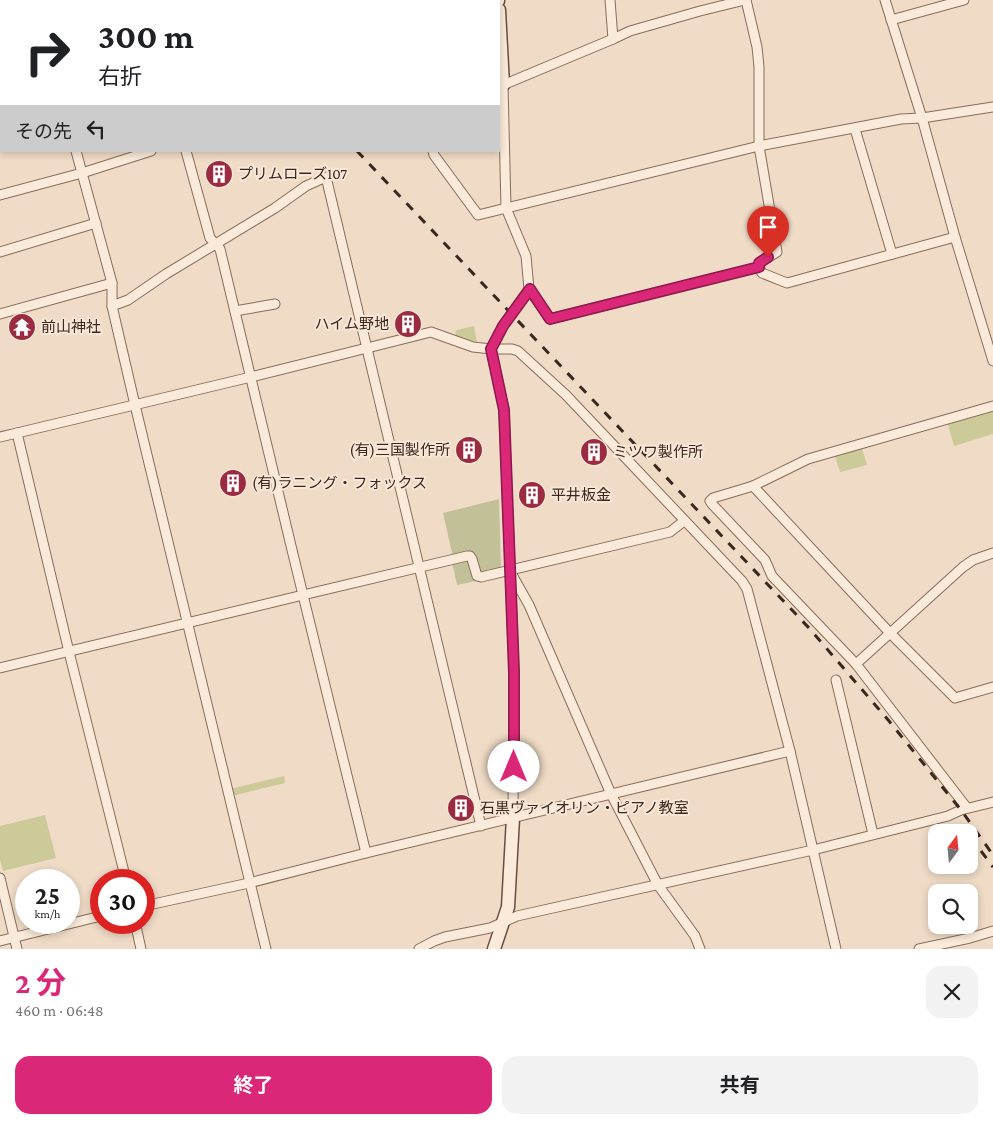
<!DOCTYPE html>
<html lang="ja">
<head>
<meta charset="utf-8">
<style>
  :root { --surface:#fff; --page:#f2f2f2; --text:#202124; --muted:#757577; --accent:#db2777 }
  body { margin:0; font-family:"Crimson Pro","Noto Sans JP",serif; background:var(--page); color:var(--text); height:100vh; display:flex; flex-direction:column; font-size:19px; white-space:nowrap }
  * { box-sizing:border-box; margin:0 }
  p { font-size:16px; color:var(--muted) }
  .icon { flex:none; width:28px; height:28px; fill:none; stroke:currentColor; stroke-width:2; stroke-linecap:round; stroke-linejoin:round }
  .map { position:relative; height:949px; overflow:hidden }
  .side { display:flex; flex-direction:column; background:var(--surface); flex:1 }
  .side>* { flex:none }
  .hud { position:absolute; left:0px; top:0px; width:500px; height:152px; box-shadow:0 2px 8px #0003; background:#fff; color:var(--text); overflow:hidden }
  .needle { width:32px; rotate:16deg }
  .fabs { position:absolute; left:928px; top:824px; display:grid; gap:10px }
  .fabs a { display:grid; place-items:center; width:50px; height:50px; border-radius:10px; background:var(--surface); box-shadow:0 2px 8px #0003; font-size:25px }
  .speed { position:absolute; left:15px; top:869px; display:flex; gap:10px; font-size:25px; font-weight:700; text-align:center }
  .speed>* { display:grid; place-content:center; width:65px; height:65px; border-radius:50%; background:var(--surface); box-shadow:0 2px 8px #0003; line-height:1 }
  .speed small { font-size:12px; font-weight:400 }
  .speed .limit { border:8px solid #d22; background:#fff; color:#111 }
  .pin { position:absolute; display:grid; place-items:center; width:42px; height:42px; color:#fff; margin:-51px -21px; border-radius:50% 50% 50% 0; rotate:-45deg; box-shadow:0 0 5px #0007 }
  .pin .icon { rotate:45deg }
  .me { position:absolute; width:55px; margin:-28px; rotate:0deg; stroke-linejoin:round; filter:drop-shadow(0 0 4px #0008) }
  .turn { display:flex; align-items:center; gap:18px; height:105px; padding:0 15px; font-size:22px }
  .turn .icon { width:65px; height:65px; stroke-width:2.5 }
  .turn b { display:block; font-size:35px; line-height:42px }
  .then { display:flex; align-items:center; height:48px; padding:0 15px; background:#0003; gap:10px; font-size:19px }
  .round { display:grid; place-items:center; flex:none; width:52px; height:52px; border-radius:15px; background:var(--page) }
  .head { display:flex; align-items:center; justify-content:space-between; height:85px; padding:0 15px }
  h1 { font-size:30px; font-weight:700; line-height:38px; color:var(--accent) }
  .primary-button { display:flex; gap:10px; margin-top:auto; padding:10px 15px }
  .primary-button a { flex:1; height:58px; border-radius:15px; background:var(--accent); color:#fff; font-size:20px; font-weight:700; line-height:58px; text-align:center }
  .primary-button a+a { background:var(--page); color:var(--text) }
  .map>svg:first-child { display:block }
  .green { fill:#cdca99 }
  .cemetery { fill:#c2c098 }
  .lines { fill:none; stroke-linecap:round; stroke-linejoin:round }
  .street-casing { stroke:#8a6c5b; stroke-width:11 }
  .secondary-casing { stroke:#6c4d3e; stroke-width:15 }
  .street { stroke:#f9eada; stroke-width:9 }
  .secondary { stroke:#f9eada; stroke-width:12 }
  .rail { stroke:#3b271f; stroke-width:3; stroke-dasharray:9 9; stroke-linecap:butt }
  .route-casing { stroke:#8e194d; stroke-width:12 }
  .route { stroke:#db2777; stroke-width:9 }
  .labels { text-anchor:middle; dominant-baseline:central; stroke-width:4; stroke-linejoin:round; paint-order:stroke }
  .poi-label { font-size:15px; fill:#3b271f; stroke:#f6e7d6; text-anchor:start }
</style>
</head>
<body>
<div class="map">
<svg width="993" height="949" viewBox="0 0 993 949">
  <rect width="100%" height="100%" fill="#efdbc6"/>
  <g class="green">
    <path d="M474,326L477,342L456,336L455,332L457,330Z"/>
    <path d="M993,408V434L954,446L947,421Z"/>
    <path d="M861,445L867,465L840,472L834,453Z"/>
    <path d="M284,776L285,783L232,796L230,789Z"/>
    <path d="M45,815L56,858L3,871L0,860V826Z"/>
  </g>
  <g class="cemetery">
    <path d="M499,499L501,570L480,574L474,557H453L443,513Z"/>
    <path d="M470,558L475,581L457,585L452,562Z"/>
  </g>
  <g class="lines">
    <g class="street-casing">
      <g id="street">
        <path d="M35,0V1"/>
        <path d="M144,0V1"/>
        <path d="M329,0L330,1"/>
        <path d="M396,0L397,1"/>
        <path d="M610,0L613,39"/>
        <path d="M745,0L700,11L630,31L613,39L503,85L506,208L526,256L529,289L550,319L759,267L762,273L787,283L955,237"/>
        <path d="M746,0L757,47L759,67V146L777,252L759,263V267"/>
        <path d="M885,0L922,118L955,237L993,361"/>
        <path d="M468,1L472,0"/>
        <path d="M891,20L964,0"/>
        <path d="M855,129L892,254"/>
        <path d="M0,139H1"/>
        <path d="M76,151L112,283V306L135,405L266,949"/>
        <path d="M186,151L210,238L220,249L292,550L366,853"/>
        <path d="M433,151L434,155L478,215L759,146L901,119L922,118L993,107"/>
        <path d="M0,195L82,173L151,151"/>
        <path d="M0,252L96,223"/>
        <path d="M112,306L128,300L166,274L275,208L306,186L326,177L481,826"/>
        <path d="M235,311L275,304"/>
        <path d="M0,314L112,283"/>
        <path d="M17,433L251,377L431,332L473,347L491,349H512L518,351L566,395L742,581L747,589L790,751L836,949"/>
        <path d="M0,437L17,433L69,652L126,880"/>
        <path d="M753,486L890,633L955,698L993,687"/>
        <path d="M511,573L529,605L611,794L658,885L695,936L700,949"/>
        <path d="M856,664L963,567L973,560L993,553"/>
        <path d="M0,668L303,595L467,556H470L472,559L477,576L481,577L670,532L684,521"/>
        <path d="M836,680L873,834"/>
        <path d="M967,808L856,664L772,576L765,560L712,504L710,501L713,498L753,486L808,459L993,406"/>
        <path d="M513,818L514,672L504,410L491,349L503,326L529,289"/>
        <path d="M0,878L17,949"/>
        <path d="M144,906L249,883L366,853L790,751"/>
        <path d="M135,922L141,949"/>
        <path d="M0,941L101,916"/>
        <path d="M419,949L434,941L445,937L490,928L517,916L813,850L948,816L961,810L993,802"/>
        <path d="M919,949L970,938L993,931"/>
      </g>
    </g>
    <g class="secondary-casing">
      <g id="secondary">
        <path d="M498,0V1"/>
        <path d="M499,10L503,85"/>
        <path d="M494,949L508,907L513,818"/>
      </g>
    </g>
    <use href="#street" class="street"/>
    <use href="#secondary" class="secondary"/>
    <g class="rail">
      <path d="M206,0L207,1"/>
      <path d="M357,151L809,628L889,721L961,810L993,855"/>
      <path d="M981,851L993,867"/>
    </g>
  </g>
  <g class="lines">
    <g class="route-casing">
      <path id="route" d="M514,767V672L504,410L491,349L503,326L530,289L550,319L759,267V263L768,257"/>
    </g>
    <use href="#route" class="route"/>
  </g>
  <defs>
    <g id="building-disc" transform="scale(1.4375)"><circle r="9.5" fill="#9a2b40" stroke="#f6e7d6"/><path d="M-4-6H4V6H1V3H-1V6H-4ZM-2.5-4.3h1.7v1.8h-1.7ZM.8-4.3h1.7v1.8H.8ZM-2.5-1h1.7V.8h-1.7ZM.8-1h1.7V.8H.8Z" fill="#fff"/></g>
    <g id="temple-disc" transform="scale(1.4375)"><circle r="9.5" fill="#9a2b40" stroke="#f6e7d6"/><path d="M0-6L5-2H3V0L6.5 2.5H4V6H1.5V3h-3V6H-4V2.5H-6.5L-3 0V-2H-5Z" fill="#fff"/></g>
  </defs>
  <g fill-rule="evenodd">
    <use href="#building-disc" x="219" y="174"/>
    <use href="#building-disc" x="408" y="324"/>
    <use href="#temple-disc" x="22" y="327"/>
    <use href="#building-disc" x="469" y="450"/>
    <use href="#building-disc" x="594" y="452"/>
    <use href="#building-disc" x="233" y="483"/>
    <use href="#building-disc" x="532" y="495"/>
    <use href="#building-disc" x="461" y="808"/>
  </g>
  <g class="labels">
    <g class="poi-label">
      <text x="238" y="174">プリムローズ107</text>
      <text x="389" y="324" text-anchor="end">ハイム野地</text>
      <text x="41" y="327">前山神社</text>
      <text x="450" y="450" text-anchor="end">(有)三国製作所</text>
      <text x="613" y="452">ミツワ製作所</text>
      <text x="252" y="483">(有)ラニング・フォックス</text>
      <text x="551" y="495">平井板金</text>
      <text x="480" y="808">石黒ヴァイオリン・ピアノ教室</text>
    </g>
  </g>
</svg>
<div class="fabs">
<a><svg class="needle" viewBox="-14 -14 28 28"><path d="M0-13l5 13h-10z" fill="#e53935"/><path d="M0 13l5-13h-10z" fill="#757577"/></svg></a>
<a><svg class="icon" aria-label="search" viewBox="0 0 24 24"><circle cx="10" cy="10" r="6"/><path d="M15 15l6 6"/></svg></a>
</div>
<div class="speed"><div>25<small>km/h</small></div><div class="limit">30</div></div>
<div class="pin" style="left:768px;top:257px;background:#d93025"><svg class="icon" aria-label="arrive" viewBox="0 0 24 24"><path d="M6 21V4h12l-3 4 3 4H6"/></svg></div>
<svg class="me" style="left:514px;top:767px" viewBox="-20 -20 40 40"><circle r="19" fill="#fff"/><path d="M0-13L10 11 0 6-10 11z" fill="#db2777"/></svg>
<div class="hud">
<div class="turn"><svg class="icon" aria-label="right" viewBox="0 0 24 24"><path d="M7 20v-9h11M14 6l5 5-5 5"/></svg><div><b>300 m</b>右折</div></div>
<div class="then">その先<svg class="icon" aria-label="left" viewBox="0 0 24 24"><path d="M17 20v-9H6M10 6l-5 5 5 5"/></svg></div>
</div>
</div>
<section class="side">
<div class="head"><div><h1>2 分</h1><p>460 m · 06:48</p></div><a class="round"><svg class="icon" aria-label="close" viewBox="0 0 24 24"><path d="M6 6l12 12M18 6L6 18"/></svg></a></div>
<div class="primary-button"><a>終了</a><a>共有</a></div>
</section>
</body>
</html>
